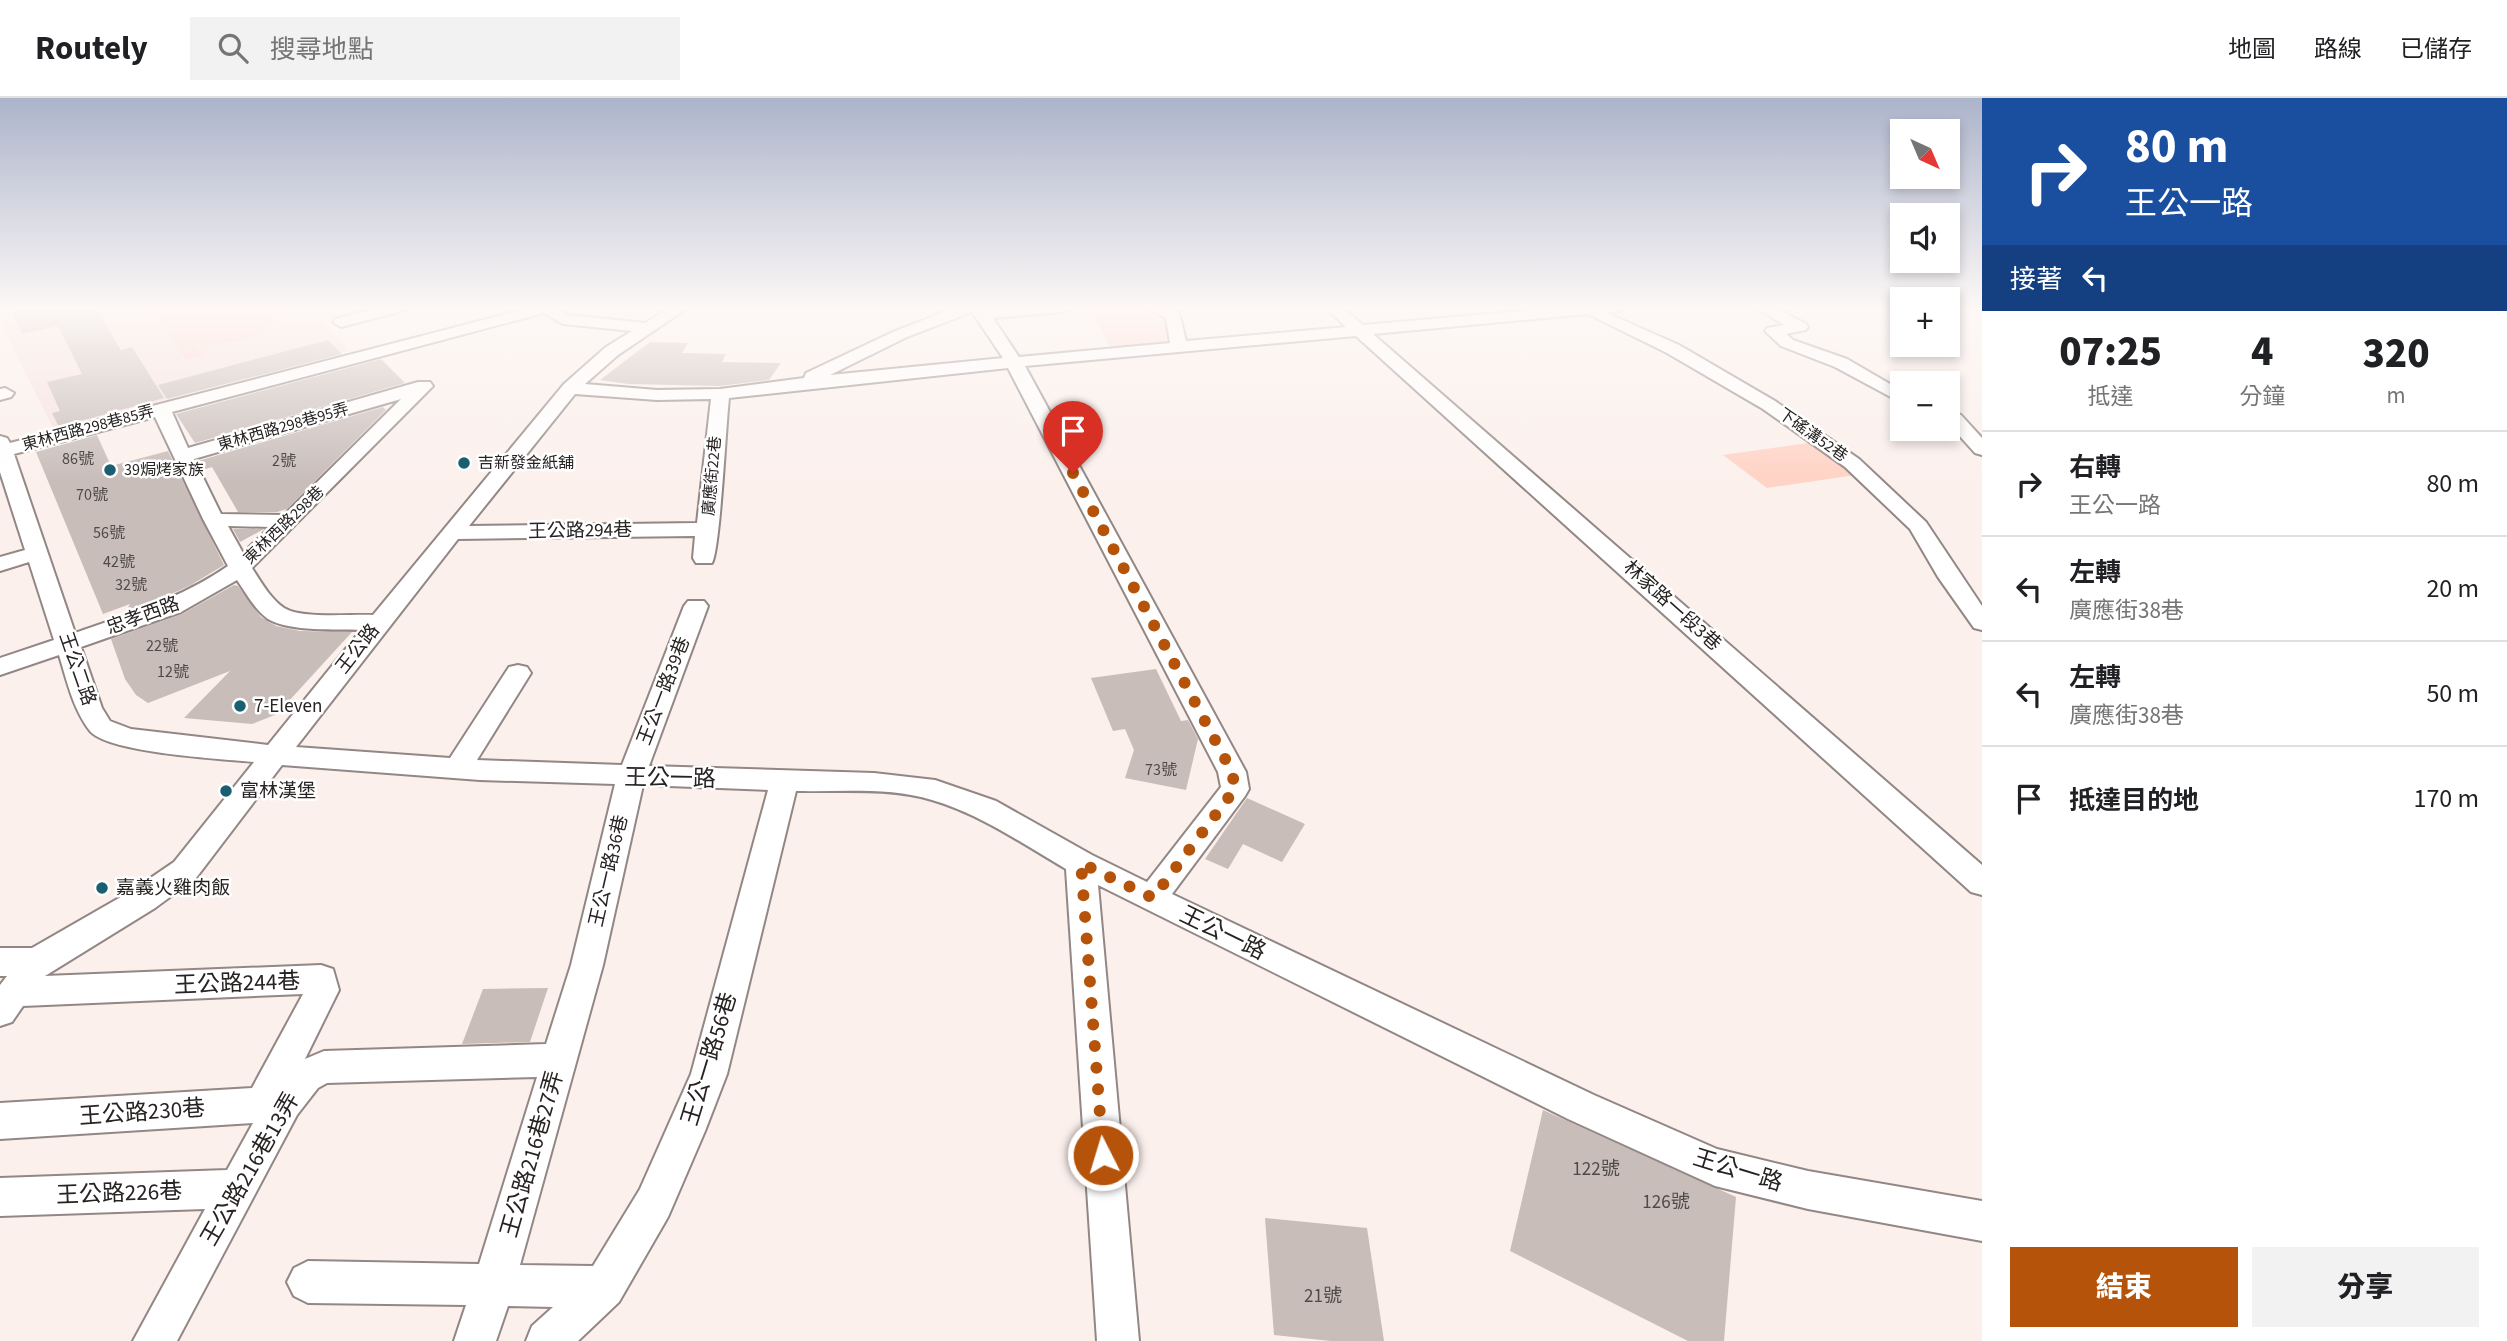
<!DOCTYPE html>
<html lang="zh-TW">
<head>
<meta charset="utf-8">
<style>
  :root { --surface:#fff; --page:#f2f2f2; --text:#202124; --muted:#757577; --line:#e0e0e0; --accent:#b45309 }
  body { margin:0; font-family:"Source Sans 3","Noto Sans TC",sans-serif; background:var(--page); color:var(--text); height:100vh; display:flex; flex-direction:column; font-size:26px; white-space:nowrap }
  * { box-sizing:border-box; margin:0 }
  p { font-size:23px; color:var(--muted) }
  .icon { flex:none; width:38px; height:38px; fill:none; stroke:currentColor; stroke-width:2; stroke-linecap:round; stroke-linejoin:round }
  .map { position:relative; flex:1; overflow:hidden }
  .side { display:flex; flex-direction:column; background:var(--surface); width:525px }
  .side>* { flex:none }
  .banner { background:#1a4fa0; color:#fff; overflow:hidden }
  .needle { width:46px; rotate:136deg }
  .controls { position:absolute; left:1890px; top:21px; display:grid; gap:14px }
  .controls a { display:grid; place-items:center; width:70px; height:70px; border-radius:0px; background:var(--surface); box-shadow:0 4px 10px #0003; font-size:35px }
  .pin { position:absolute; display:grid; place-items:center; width:60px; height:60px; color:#fff; margin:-72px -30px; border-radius:50% 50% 50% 0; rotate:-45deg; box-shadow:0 0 7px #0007 }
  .pin .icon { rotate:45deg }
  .me { position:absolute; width:77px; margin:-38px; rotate:355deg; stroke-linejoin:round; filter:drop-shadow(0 0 5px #0008) }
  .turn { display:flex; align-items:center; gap:24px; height:147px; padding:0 28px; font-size:32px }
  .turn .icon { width:91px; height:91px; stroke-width:2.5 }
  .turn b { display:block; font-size:49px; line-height:60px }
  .then { display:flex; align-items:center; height:66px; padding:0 28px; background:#0003; gap:14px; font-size:26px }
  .eta { display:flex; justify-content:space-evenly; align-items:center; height:119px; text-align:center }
  .eta b { font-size:42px; font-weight:800; line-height:49px }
  .action { display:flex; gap:14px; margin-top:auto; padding:14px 28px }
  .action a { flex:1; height:80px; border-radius:0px; background:var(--accent); color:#fff; font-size:28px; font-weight:800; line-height:80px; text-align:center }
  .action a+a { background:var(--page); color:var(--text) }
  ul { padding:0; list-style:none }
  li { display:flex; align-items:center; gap:21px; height:105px; padding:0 28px; border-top:2px solid var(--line) }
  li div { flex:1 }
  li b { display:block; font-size:26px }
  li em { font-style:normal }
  header { display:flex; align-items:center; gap:42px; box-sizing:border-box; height:98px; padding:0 35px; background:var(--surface); border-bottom:2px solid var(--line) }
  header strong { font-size:33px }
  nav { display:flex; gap:38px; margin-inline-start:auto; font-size:24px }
  .search { width:490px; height:63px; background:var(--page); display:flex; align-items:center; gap:18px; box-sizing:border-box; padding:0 24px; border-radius:0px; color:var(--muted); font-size:26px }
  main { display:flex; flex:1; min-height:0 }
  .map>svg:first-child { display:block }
  .built { fill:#f6e2dc }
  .green { fill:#ffd3c5 }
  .building { fill:#c8bdb9 }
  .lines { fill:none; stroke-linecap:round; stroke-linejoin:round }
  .minor-casing { stroke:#928784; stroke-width:4 }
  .minor { fill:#fff; fill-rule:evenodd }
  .route { stroke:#b45309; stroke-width:12; stroke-dasharray:0 21.6 }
  .poi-dot { fill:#195f71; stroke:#fff; stroke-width:2.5 }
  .labels { text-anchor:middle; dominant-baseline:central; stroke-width:5; stroke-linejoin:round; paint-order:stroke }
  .far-street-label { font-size:16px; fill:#272322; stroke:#fff }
  .number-label { font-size:16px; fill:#4f4a48 }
  .far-poi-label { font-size:16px; fill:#272322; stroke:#fff; text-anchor:start }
  .street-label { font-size:19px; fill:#272322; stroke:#fff }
  .poi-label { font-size:19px; fill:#272322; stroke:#fff; text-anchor:start }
  .near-number-label { font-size:19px; fill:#4f4a48 }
  .near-street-label { font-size:23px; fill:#272322; stroke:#fff }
</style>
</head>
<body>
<header>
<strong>Routely</strong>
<div class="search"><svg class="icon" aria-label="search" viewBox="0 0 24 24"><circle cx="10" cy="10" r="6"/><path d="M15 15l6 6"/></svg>搜尋地點</div>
<nav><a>地圖</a><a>路線</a><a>已儲存</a></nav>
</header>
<main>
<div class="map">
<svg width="1982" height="1243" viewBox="0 0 1982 1243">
  <rect width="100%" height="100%" fill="#fbf0ec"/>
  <path class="built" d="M7,209H309L348,252L54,332L3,230Z"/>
  <g class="green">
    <path d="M152,209H272L277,219C264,245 221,246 196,247L204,257L186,262L151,212Z"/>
    <path d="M1089,209C1116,209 1145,204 1167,222L1165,248L1112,252Z"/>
    <path d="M1808,345L1855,377L1767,390L1723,357Z"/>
  </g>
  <g class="building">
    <path d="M10,209H95L121,252L132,249L164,300L59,329L52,315L60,313L47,284L82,276L58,228L22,236Z"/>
    <path d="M328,242L342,256L167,301L158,287Z"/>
    <path d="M650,244L688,245L682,255L726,256L722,264L781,265L769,282L720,288L628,286L600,282Z"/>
    <path d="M381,261L405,285L195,345L176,316Z"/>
    <path d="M383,309L386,312L287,411L277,414H238L212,369L202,372L198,363Z"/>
    <path d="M97,337L111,368L168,353L224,467L191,487L154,504L125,515L130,506L103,516L36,354Z"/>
    <path d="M233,431H264L240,444Z"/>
    <path d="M234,487L238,488L261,519L276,528L300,533L352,534L277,616L252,626L184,620L230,573L148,605L136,597L125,581L111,541L182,516Z"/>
    <path d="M1156,571L1181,623L1188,622L1198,641L1186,692L1125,680L1134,652L1125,631L1113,633L1091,580Z"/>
    <path d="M1247,700L1305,726L1282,764L1243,746L1228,771L1205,761Z"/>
    <path d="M548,890L530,944L462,946L483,891Z"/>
    <path d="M1543,1012L1736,1099L1724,1243H1688L1510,1153Z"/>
    <path d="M1265,1120L1367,1130L1384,1243H1331L1274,1237Z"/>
  </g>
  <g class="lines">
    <g class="minor-casing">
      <g id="minor">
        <path d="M383,209H409L406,212L341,229L333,224L335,221Z"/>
        <path d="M533,209H555L567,217L645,225L671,209H689L618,257L585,286L657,292L720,291L804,280L806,275L895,233L957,209L987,211L1071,209L1063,214L993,220L1019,259L1170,245L1166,220L1145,209H1166L1179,214L1186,243L1346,229L1325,209H1342L1363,227L1569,209H1626L1623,212L1607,215L1679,247L1775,303L1859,361L1926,424L1982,508V532L1974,530L1938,479L1910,431L1845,369L1763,311L1667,255L1588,216L1373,236L1982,767V797L1971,794L1356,238L1025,268L1246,674L1249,691L1245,698L1172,796L1594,997L1717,1051L1808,1073L1982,1103V1143L1808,1111L1715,1088L1568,1021L1098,787L1139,1243H1097L1066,771C1023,746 980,716 932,702C890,689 840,694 796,693L727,976L705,1033L668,1119L619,1204L578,1243H526L532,1228L553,1209L508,1208L496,1243H454L466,1207L308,1205L294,1198L287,1184L294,1170L308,1163L479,1166L537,979L327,985L318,990L297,1017L177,1243H133L205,1111L0,1118V1080L227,1072L253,1025L0,1041V1005L252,990L303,896L23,908L12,924L0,928V887L7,878H0V850H32L133,792L174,764L254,664C223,661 108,655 90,633C73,611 67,583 59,557L0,577V560L54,542L29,464L0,473V459L25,452L0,374V338L7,340L10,345ZM972,214L1003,260L830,277L907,239ZM544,215L563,226L632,233L606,249L564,286L373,517C351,516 301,521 284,510C270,500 261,484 252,470L433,288L430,284H418L188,350L172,314ZM1008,270L1218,674L1221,689L1147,784L1092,757L996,703L935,682L874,675L649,668L708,508L704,503H688L684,508L622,667L477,662L531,575L527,569L518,567L509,569L450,660L296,649L458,441L695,438L693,460L696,465H712C720,452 726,326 729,300ZM575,296L657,302L711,301L697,425L469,428ZM401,301L284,417L221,416L194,361ZM155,319L203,421L228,468C182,500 129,516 75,535L14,356ZM228,428L270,429L243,455ZM237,482C246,495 255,512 268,521C290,534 336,531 361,532L268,647L131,631L110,623L102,610L81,549L181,514ZM282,667L480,682L615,686L571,867L546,946L324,953L305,961L339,892L333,871L321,867L45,878L155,810L196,780ZM643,687L768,692L691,976L640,1091L593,1168L520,1167L603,867Z"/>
        <path d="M1755,209H1774L1806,226L1808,229L1806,232L1786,236L1793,242L1847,261L1902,293V305L1835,269L1781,248L1765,233L1767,230L1784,227Z"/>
        <path d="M5,290L14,295L11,299L0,302V291Z"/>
        <path d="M1948,313L1961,317L1982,340V357L1975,355L1948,325Z"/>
      </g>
    </g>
    <use href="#minor" class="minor"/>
  </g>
  <linearGradient id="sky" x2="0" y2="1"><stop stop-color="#acb4cb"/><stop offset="0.55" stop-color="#fdf8f6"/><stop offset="1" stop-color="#fdf8f6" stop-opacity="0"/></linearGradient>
  <rect width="1982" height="383" fill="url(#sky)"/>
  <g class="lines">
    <path class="route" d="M1073,375L1232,674L1235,691L1153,800L1081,765L1103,1057"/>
  </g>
  <g class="poi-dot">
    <circle cx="464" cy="365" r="7"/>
    <circle cx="110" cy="372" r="7"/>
    <circle cx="240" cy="608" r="7"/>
    <circle cx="226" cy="693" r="7"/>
    <circle cx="102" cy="790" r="7"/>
  </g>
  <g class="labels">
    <g class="far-street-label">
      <text transform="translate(283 329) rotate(-16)">東林西路298巷95弄</text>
      <text transform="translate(88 330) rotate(-15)">東林西路298巷85弄</text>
      <text transform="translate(1813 337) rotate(35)">下磘溝52巷</text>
      <text transform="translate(712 378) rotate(-85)">廣應街22巷</text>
      <text transform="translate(284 427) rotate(-44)">東林西路298巷</text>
    </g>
    <g class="number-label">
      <text x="78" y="361">86號</text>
      <text x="284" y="363">2號</text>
      <text x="92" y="397">70號</text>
      <text x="109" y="435">56號</text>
      <text x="119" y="464">42號</text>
      <text x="131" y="487">32號</text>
      <text x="162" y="548">22號</text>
      <text x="173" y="574">12號</text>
      <text x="1161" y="672">73號</text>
    </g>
    <g class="far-poi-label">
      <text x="478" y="365">吉新發金紙舖</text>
      <text x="124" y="372">39焗烤家族</text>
    </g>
    <g class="street-label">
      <text transform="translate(580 433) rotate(-1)">王公路294巷</text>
      <text transform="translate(1672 508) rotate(42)">林家路一段3巷</text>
      <text transform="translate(143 518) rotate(-20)">忠孝西路</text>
      <text transform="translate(358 551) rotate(-52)">王公路</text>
      <text transform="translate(77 571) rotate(71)">王公二路</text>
      <text transform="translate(664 593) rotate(-69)">王公一路39巷</text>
      <text transform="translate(609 773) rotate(-77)">王公一路36巷</text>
    </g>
    <g class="poi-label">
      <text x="254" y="608">7-Eleven</text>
      <text x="240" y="693">富林漢堡</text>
      <text x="116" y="790">嘉義火雞肉飯</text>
    </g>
    <g class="near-number-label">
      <text x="1596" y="1071">122號</text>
      <text x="1666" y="1104">126號</text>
      <text x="1323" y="1198">21號</text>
    </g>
    <g class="near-street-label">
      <text transform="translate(670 680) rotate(1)">王公一路</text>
      <text transform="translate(1223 835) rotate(26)">王公一路</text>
      <text transform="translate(237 885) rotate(-2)">王公路244巷</text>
      <text transform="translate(709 961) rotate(-73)">王公一路56巷</text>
      <text transform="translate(142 1014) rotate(-4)">王公路230巷</text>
      <text transform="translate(532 1056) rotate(-74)">王公路216巷27弄</text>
      <text transform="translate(250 1071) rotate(-60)">王公路216巷13弄</text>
      <text transform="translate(1738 1072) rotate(17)">王公一路</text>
      <text transform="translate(119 1095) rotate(-2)">王公路226巷</text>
    </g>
  </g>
</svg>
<div class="controls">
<a><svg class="needle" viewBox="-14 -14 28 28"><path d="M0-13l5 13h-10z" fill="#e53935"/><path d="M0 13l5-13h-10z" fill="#757577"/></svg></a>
<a><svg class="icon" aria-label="sound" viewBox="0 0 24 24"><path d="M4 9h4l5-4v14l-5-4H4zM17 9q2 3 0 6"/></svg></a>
<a>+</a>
<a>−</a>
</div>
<div class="pin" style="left:1073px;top:375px;background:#d93025"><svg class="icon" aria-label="arrive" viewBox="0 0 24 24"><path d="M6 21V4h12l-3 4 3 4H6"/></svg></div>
<svg class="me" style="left:1103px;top:1057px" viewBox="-20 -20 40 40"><circle r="17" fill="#b45309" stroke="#fff" stroke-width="3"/><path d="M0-11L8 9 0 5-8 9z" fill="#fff"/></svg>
</div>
<section class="side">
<div class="banner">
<div class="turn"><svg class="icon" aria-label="right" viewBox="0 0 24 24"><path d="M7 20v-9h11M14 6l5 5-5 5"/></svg><div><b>80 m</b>王公一路</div></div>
<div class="then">接著<svg class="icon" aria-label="left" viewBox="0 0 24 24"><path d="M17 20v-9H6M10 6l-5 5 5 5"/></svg></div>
</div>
<div class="eta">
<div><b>07:25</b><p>抵達</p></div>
<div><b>4</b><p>分鐘</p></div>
<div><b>320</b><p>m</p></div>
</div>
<ul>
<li><svg class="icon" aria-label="right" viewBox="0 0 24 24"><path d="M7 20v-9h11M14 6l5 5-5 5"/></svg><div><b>右轉</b><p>王公一路</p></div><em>80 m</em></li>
<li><svg class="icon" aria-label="left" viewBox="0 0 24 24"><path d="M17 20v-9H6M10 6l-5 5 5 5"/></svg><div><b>左轉</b><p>廣應街38巷</p></div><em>20 m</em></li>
<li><svg class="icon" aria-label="left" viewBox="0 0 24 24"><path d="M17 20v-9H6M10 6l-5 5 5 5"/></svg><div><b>左轉</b><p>廣應街38巷</p></div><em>50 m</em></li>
<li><svg class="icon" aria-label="arrive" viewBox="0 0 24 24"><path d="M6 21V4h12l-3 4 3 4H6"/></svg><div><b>抵達目的地</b></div><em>170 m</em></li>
</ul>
<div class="action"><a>結束</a><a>分享</a></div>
</section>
</main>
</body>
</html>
